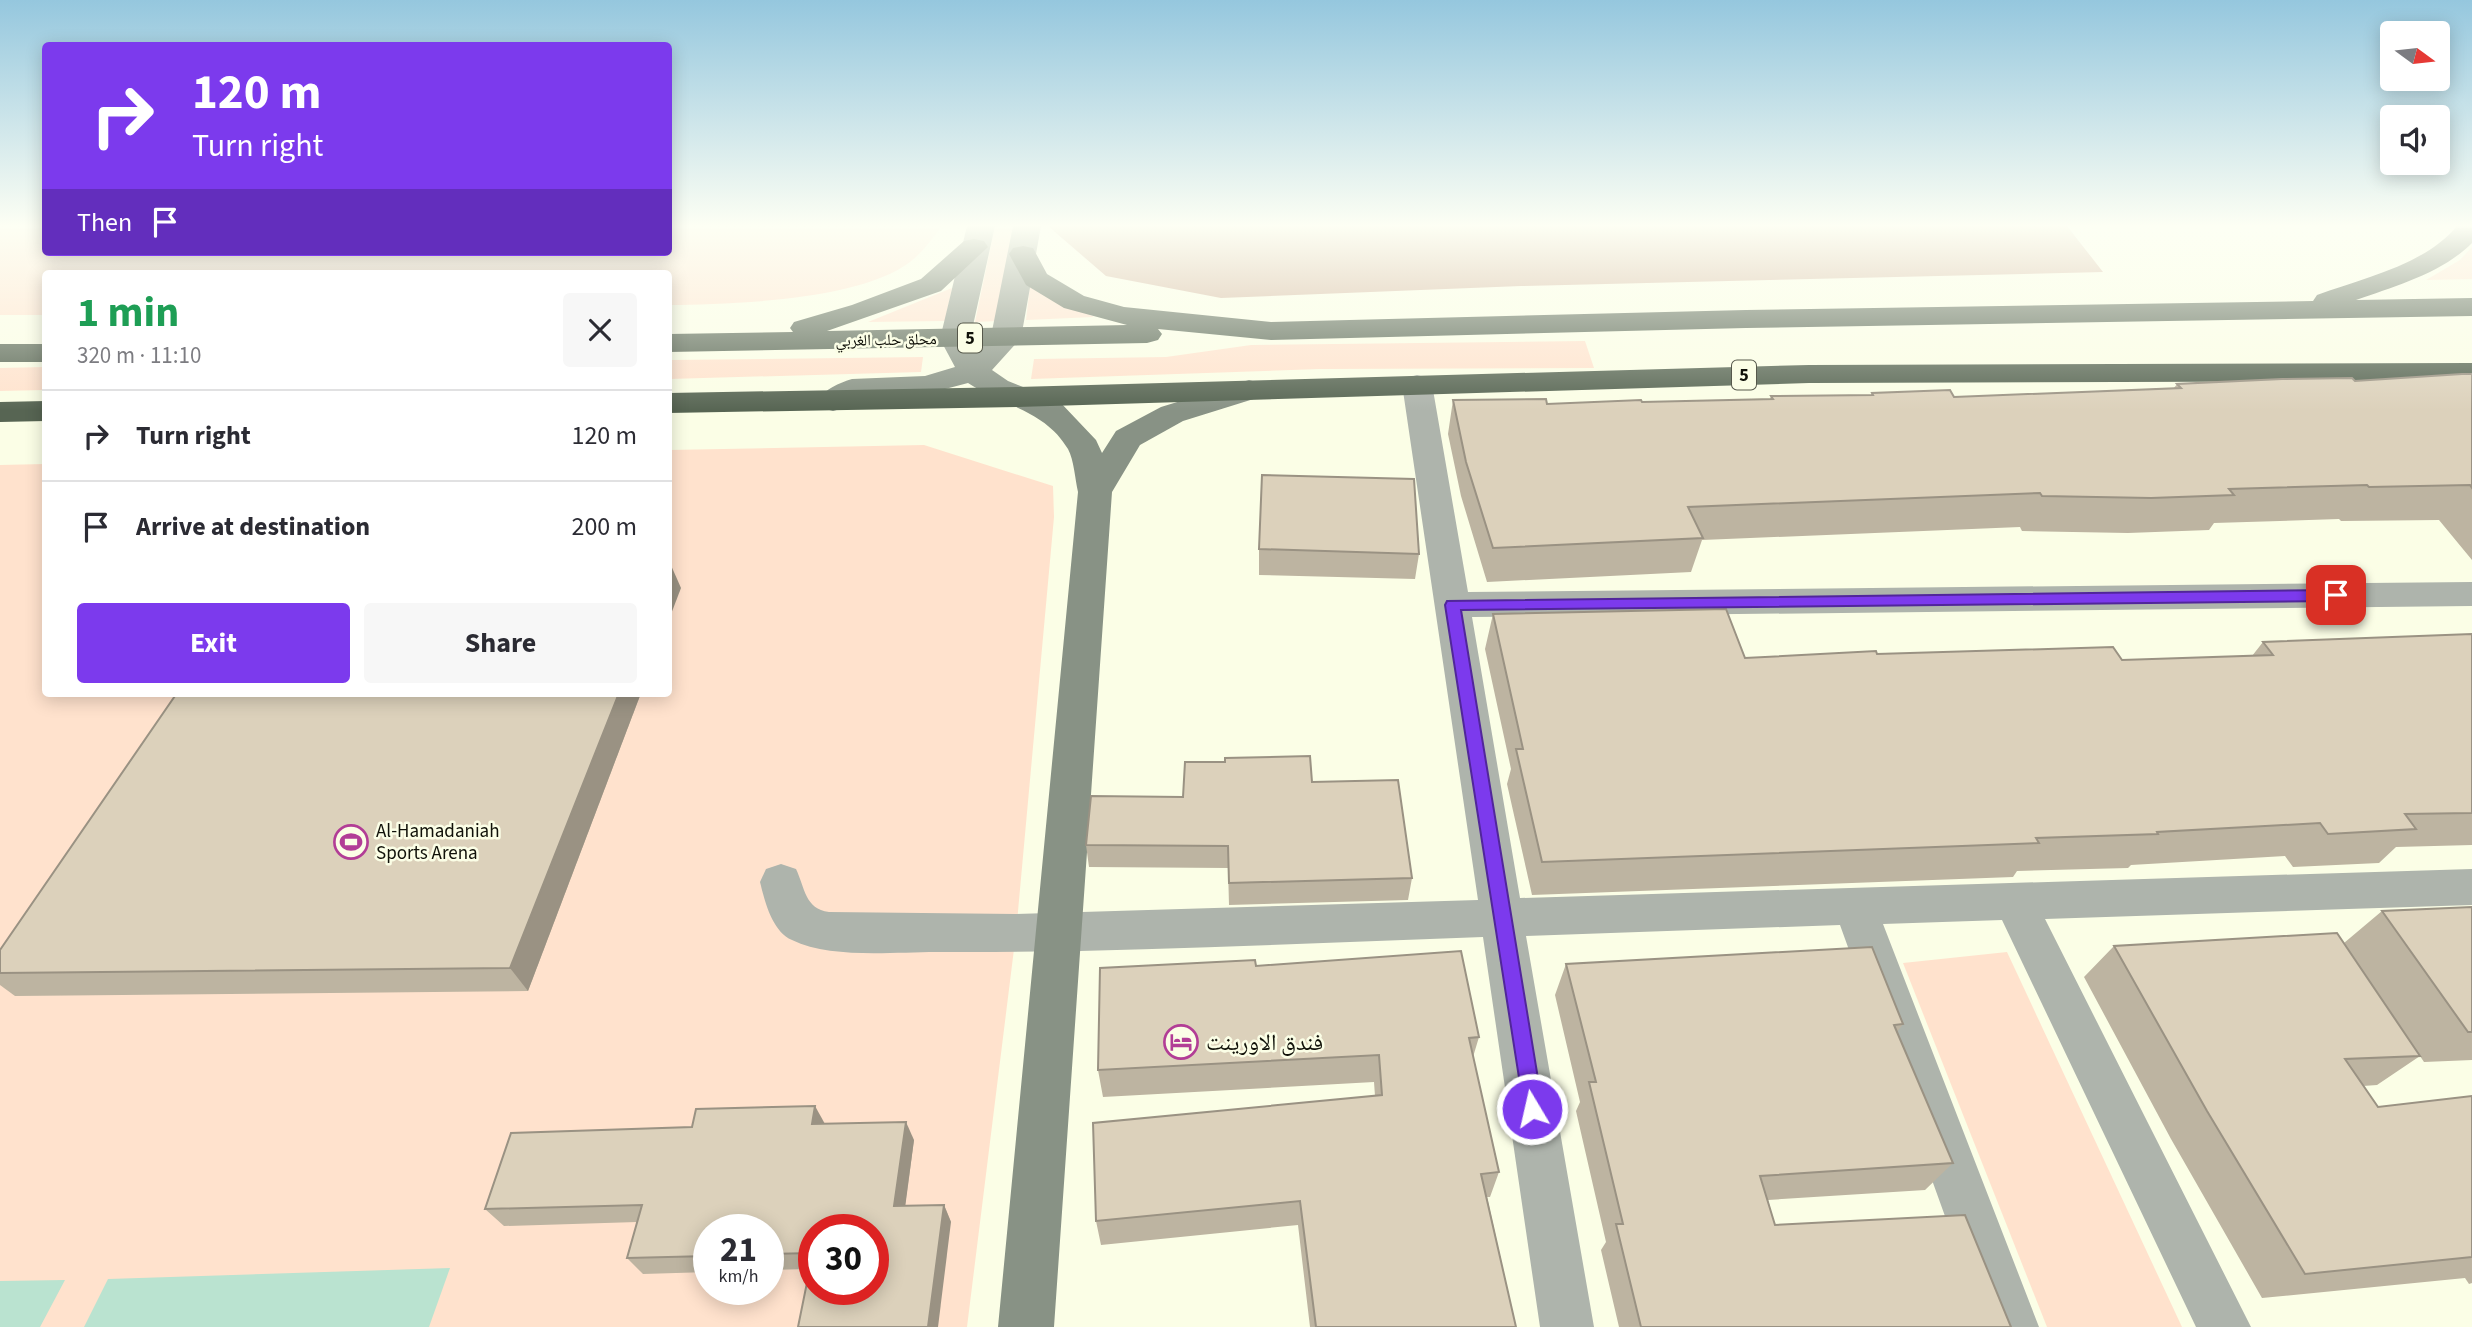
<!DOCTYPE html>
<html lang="en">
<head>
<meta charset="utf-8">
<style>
  :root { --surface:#fff; --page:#f7f7f7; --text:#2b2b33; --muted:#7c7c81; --line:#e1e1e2; --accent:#7c3aed }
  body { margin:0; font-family:"Source Sans 3","Noto Naskh Arabic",sans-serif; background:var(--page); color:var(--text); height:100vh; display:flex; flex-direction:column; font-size:26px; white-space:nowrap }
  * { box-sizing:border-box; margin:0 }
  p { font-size:23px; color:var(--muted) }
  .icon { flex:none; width:38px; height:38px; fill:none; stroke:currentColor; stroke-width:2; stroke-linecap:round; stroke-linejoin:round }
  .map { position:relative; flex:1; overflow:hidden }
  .details { position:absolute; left:42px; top:270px; width:630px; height:427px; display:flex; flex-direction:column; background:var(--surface); border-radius:7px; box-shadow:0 4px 18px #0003 }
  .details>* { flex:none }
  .guide { position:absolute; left:42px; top:42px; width:630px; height:214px; border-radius:7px; box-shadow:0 4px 18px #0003; background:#7c3aed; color:#fff; overflow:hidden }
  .needle { width:46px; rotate:105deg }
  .fabs { position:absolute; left:2380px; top:21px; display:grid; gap:14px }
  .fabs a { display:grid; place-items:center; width:70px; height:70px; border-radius:7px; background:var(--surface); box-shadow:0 4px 18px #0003; font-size:35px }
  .speed { position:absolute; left:693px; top:1214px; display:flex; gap:14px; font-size:35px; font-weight:700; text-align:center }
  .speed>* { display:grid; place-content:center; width:91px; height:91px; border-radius:50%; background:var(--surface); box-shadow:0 4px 18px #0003; line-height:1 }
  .speed small { font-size:18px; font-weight:400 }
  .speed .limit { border:10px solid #d22; background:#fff; color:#111 }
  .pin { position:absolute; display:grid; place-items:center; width:60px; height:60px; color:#fff; margin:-30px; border-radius:14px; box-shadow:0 4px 10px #0006 }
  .me { position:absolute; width:77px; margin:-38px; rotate:351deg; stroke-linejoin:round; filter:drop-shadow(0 0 5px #0008) }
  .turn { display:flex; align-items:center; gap:24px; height:147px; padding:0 35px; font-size:32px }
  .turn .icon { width:91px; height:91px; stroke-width:2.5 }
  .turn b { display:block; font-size:49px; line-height:60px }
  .then { display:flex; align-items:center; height:66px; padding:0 35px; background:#0003; gap:14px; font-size:26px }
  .round { display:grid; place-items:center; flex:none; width:74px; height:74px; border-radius:7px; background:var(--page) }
  .summary { display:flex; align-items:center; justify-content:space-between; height:119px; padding:0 35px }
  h1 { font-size:42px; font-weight:700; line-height:52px; color:#1e9e55 }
  .button { display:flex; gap:14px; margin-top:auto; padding:14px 35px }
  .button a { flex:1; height:80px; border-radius:7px; background:var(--accent); color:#fff; font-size:28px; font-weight:700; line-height:80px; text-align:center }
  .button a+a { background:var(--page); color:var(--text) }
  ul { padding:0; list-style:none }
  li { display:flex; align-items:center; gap:21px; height:91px; padding:0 35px; border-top:2px solid var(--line) }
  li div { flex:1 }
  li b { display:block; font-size:26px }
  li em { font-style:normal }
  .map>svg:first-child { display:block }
  .green { fill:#ffe2cd; fill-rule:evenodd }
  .forest { fill:#cfaf97 }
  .water { fill:#bae3d0 }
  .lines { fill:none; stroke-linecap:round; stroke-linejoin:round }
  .street { fill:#aeb4ac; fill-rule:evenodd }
  .secondary { fill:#889285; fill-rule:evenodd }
  .highway { fill:#576553; fill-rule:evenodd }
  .wall { fill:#bdb4a1 }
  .shaded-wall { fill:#9a9283 }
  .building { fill:#dcd1bb; stroke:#9a9283; stroke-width:2; fill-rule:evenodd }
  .route { fill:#7c3aed; stroke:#51269a; stroke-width:2 }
  .labels { text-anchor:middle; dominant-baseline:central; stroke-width:5; stroke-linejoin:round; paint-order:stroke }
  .far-street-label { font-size:16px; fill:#101109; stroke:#fbfee6 }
  .shield { fill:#fbfee6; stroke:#56584b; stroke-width:2 }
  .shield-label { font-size:18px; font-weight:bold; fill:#101109 }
  .poi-label { font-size:19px; fill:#101109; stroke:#fbfee6; text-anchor:start }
  .near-poi-label { font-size:23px; fill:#101109; stroke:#fbfee6; text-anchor:start }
</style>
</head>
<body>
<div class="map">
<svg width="2472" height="1327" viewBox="0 0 2472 1327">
  <rect width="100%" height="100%" fill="#fbfee6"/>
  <g class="green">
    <path d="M0,226H45L46,252H668L669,226H942C932,239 923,252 910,262C858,301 733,304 669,305L668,273H46L45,315H0Z"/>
    <path d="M995,226H1015L998,321L975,322Z"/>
    <path d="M2472,247V279L2426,280L2460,260Z"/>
    <path d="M1030,286L1094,317L1026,320Z"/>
    <path d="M952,288L945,321L868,322Z"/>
    <path d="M1585,341L1594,368L1319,369L1031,379L1034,359L1166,357L1251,345Z"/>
    <path d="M923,357L921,372L669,379V360Z"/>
    <path d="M45,367V390L0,391V368Z"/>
    <path d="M924,445L1053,486L1054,517L1016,933L967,1327H0V465L45,464L46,693H668L669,450ZM709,1230H768V1290H709ZM814,1230H873V1290H814Z"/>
    <path d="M2007,952L2182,1327H2047L1903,963Z"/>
  </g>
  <path class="forest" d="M1048,226H2067L2103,272L1521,286L1221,298L1106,276Z"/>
  <g class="water">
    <path d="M450,1268L429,1327H84L108,1279Z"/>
    <path d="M65,1280L40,1327H0V1281Z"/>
  </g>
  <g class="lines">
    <path class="street" d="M1417,375L1428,378L1432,384L1468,592L2472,582V606L1472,617L1520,898L2472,869V905L2045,919L2251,1327H2196L2002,920L1883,924L2039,1327H1985L1840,925L1526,936L1594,1327H1540L1483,937C1304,943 1124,953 944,952C899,951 833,960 792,940C772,931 765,902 760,882L766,869L781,864L796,869C805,888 805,909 829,912L1016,914L1478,900L1402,384L1406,378Z"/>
    <path class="secondary" d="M967,226H995L970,339L977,351L991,336L1013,226H1041L1021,338L992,370L1008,381L1059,401L1096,440L1102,453L1116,431L1161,407L1249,380L1260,383L1265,390L1260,397L1183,421L1140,445L1112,492L1054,1327H998L1078,492C1075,479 1074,460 1068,449C1045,410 1003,406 968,383L926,394L859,398L844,408L833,411L822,408L817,401C825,389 839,383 852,379L925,376L955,367L940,339Z"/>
    <g class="highway">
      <path d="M2457,226H2472V243C2442,273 2396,286 2356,300L2472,298V316L1746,328L1271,340L1158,329L1162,334L1158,340L1147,343L668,352V334L793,332L790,328L794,322L852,305L921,279L964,241L974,239L984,241L988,247L941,291L827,331L1127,325L1064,308L1026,285L1009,254L1013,248L1023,246L1033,248L1047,274L1084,296L1124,307L1271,322L1746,310L2313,301L2317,295C2363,278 2425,265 2457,226Z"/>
      <rect x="0" y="344" width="46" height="18"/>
      <path d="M2472,363V381L1809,383L1017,407L668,413V393L1017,387L1809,365Z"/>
      <path d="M46,401V421L0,422V402Z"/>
    </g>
  </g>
  <g class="wall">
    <path d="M2472,374V560L2439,520L2341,521L2339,519L2214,523L2209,530L2128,533L2022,531L2020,527L1702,540L1691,572L1487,582L1461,496L1448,434L1453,400L1547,404L1642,402L1770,399L1771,396L1871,395L1872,393L1954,397L2174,388L2177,384L2355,381Z"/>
    <path d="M1259,549L1419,554L1415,579L1259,575Z"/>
    <path d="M1493,614L1745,658L1877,654L2122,660L2252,656L2263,642L2472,634V845L2396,847L2379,863L2293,867L2285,856L2131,865L2128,868L2017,871L2013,877L1532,895L1507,784L1511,769L1485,649Z"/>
    <path d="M641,693L528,991L15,996L0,985V950Z"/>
    <path d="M1312,782L1412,878L1408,900L1229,905L1228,868L1089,867L1086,845L1183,797Z"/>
    <path d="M2472,907V1060L2424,1062L2414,1047L2420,1056L2377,1085L2363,1086L2378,1107L2472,1096V1283L2469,1284L2465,1278L2262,1298L2171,1139L2084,977L2114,946L2344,943L2382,911Z"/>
    <path d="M1566,964L1903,1024L1897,1032L1953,1163L1925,1190L1768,1200L1775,1225L2011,1327H1619L1601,1250L1606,1242L1576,1111L1580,1102L1555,995Z"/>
    <path d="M1256,966L1479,1037L1473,1057L1499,1172L1490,1197H1487L1516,1327H1310L1298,1225L1101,1245L1096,1221L1375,1096L1374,1082L1103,1097L1098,1070Z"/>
    <path d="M825,1124L914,1140L905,1206L944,1205L951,1222L809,1269L768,1270V1230H709V1272L643,1274L627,1258L637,1222L504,1226L485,1209Z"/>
  </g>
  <g class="shaded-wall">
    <path d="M670,563L681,588L668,622V568Z"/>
    <path d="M619,693H641L528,991L510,968Z"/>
    <path d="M815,1106L825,1124H812Z"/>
    <path d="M906,1122L914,1140L903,1223L894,1206Z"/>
    <path d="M944,1205L951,1222L938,1327H928Z"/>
  </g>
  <g class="building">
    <path d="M2462,374H2472V488L2470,485L2369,487L2367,485L2229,489L2234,495L2151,498L2042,496L2040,493L1688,507L1703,538L1493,548L1466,462L1453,400L1546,399L1547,404L1641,400L1642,402L1773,399L1771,396L1873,395L1872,393L1950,390L1954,397L2181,388L2177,384L2282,379L2352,378L2355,381Z"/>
    <path d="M1262,475L1414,479L1419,554L1259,549Z"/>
    <path d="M1726,609L1745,658L1876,651L1877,654L2113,647L2122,660L2273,655L2263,642L2472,634V813L2405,814L2416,829L2328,834L2320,823L2157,832L2158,834L2036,838L2039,843L1542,862L1516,749H1523L1493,614Z"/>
    <path d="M177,693H619L510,968L0,973V950Z"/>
    <path d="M1310,756L1312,782L1398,780L1412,878L1229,883L1228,846L1086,845L1091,796L1183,797L1185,762H1225V758Z"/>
    <path d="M2472,907V1032H2468L2382,911Z"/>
    <path d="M2337,933L2420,1056L2345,1059L2378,1107L2472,1096V1257L2305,1274L2207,1111L2114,946Z"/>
    <path d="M1872,947L1903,1024L1894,1025L1953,1163L1760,1176L1775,1225L1965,1215L2011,1327H1641L1616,1224H1623L1589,1082H1596L1566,964Z"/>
    <path d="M1461,951L1479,1037L1469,1038L1499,1172L1481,1174L1516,1327H1316L1300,1201L1096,1221L1093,1123L1382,1095L1379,1055L1098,1070L1100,968L1255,960L1256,966Z"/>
    <path d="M815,1106L812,1124L906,1122L894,1206L944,1205L928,1327H798L813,1253L768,1254V1230H709V1256L627,1258L642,1205L485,1209L511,1133L692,1127L696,1109ZM814,1230H873V1290H814Z"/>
  </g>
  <linearGradient id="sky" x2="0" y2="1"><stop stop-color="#95c7de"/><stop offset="0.55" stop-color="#fdfff4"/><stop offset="1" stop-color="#fdfff4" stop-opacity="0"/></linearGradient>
  <rect width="2472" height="411" fill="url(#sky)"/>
  <path class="route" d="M2336,590L2344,595L2336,601L1461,610L1543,1109L1540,1116L1532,1119L1525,1116L1445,605L1447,601Z"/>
  <defs>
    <g id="stadium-ring" transform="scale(1.75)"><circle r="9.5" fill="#fbfee6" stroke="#b23d96" stroke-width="1.5"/><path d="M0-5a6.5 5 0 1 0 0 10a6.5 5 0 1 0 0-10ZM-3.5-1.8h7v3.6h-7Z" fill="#b23d96"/></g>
    <g id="hotel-ring" transform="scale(1.75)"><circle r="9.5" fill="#fbfee6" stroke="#b23d96" stroke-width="1.5"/><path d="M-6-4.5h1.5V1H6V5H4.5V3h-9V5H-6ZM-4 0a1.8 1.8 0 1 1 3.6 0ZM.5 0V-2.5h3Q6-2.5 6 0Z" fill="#b23d96"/></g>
  </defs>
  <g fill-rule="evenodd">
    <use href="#stadium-ring" x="351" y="842"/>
    <use href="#hotel-ring" x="1181" y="1042"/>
  </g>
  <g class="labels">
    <g class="far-street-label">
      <text transform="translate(886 340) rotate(-1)">محلق حلب الغربي</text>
    </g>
    <g class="shield">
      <rect x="958" y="323.5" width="24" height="29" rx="5"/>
      <rect x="1732" y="360.5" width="24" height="29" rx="5"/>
    </g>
    <g class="shield-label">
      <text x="970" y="338">5</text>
      <text x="1744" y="375">5</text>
    </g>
    <g class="poi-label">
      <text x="376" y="831">Al-Hamadaniah<tspan x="376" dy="22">Sports Arena</tspan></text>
    </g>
    <g class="near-poi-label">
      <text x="1206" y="1042">فندق الاورينت</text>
    </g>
  </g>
</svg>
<div class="fabs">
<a><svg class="needle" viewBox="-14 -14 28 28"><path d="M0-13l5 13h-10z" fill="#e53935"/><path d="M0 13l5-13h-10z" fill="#7c7c81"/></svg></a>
<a><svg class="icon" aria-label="sound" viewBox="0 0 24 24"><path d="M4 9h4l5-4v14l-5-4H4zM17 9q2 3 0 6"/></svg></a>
</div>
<div class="speed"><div>21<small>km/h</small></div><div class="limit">30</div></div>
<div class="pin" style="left:2336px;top:595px;background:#d93025"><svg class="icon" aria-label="arrive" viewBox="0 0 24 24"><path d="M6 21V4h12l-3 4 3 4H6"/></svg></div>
<svg class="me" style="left:1532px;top:1109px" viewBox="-20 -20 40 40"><circle r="17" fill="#7c3aed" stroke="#fff" stroke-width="3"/><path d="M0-11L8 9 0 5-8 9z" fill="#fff"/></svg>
<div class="guide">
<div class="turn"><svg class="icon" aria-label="right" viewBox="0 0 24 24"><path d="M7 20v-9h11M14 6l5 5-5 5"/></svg><div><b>120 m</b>Turn right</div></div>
<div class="then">Then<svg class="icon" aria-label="arrive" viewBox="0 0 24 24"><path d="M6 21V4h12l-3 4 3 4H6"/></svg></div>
</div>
<section class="details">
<div class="summary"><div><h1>1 min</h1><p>320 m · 11:10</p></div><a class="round"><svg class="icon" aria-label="close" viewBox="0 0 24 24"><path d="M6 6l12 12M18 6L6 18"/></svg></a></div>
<ul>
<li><svg class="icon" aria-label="right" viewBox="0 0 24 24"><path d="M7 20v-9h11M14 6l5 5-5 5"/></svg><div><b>Turn right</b></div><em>120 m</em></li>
<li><svg class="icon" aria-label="arrive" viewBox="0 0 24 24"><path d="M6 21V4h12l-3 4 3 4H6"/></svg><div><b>Arrive at destination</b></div><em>200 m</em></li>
</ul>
<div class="button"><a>Exit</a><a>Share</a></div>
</section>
</div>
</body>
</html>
